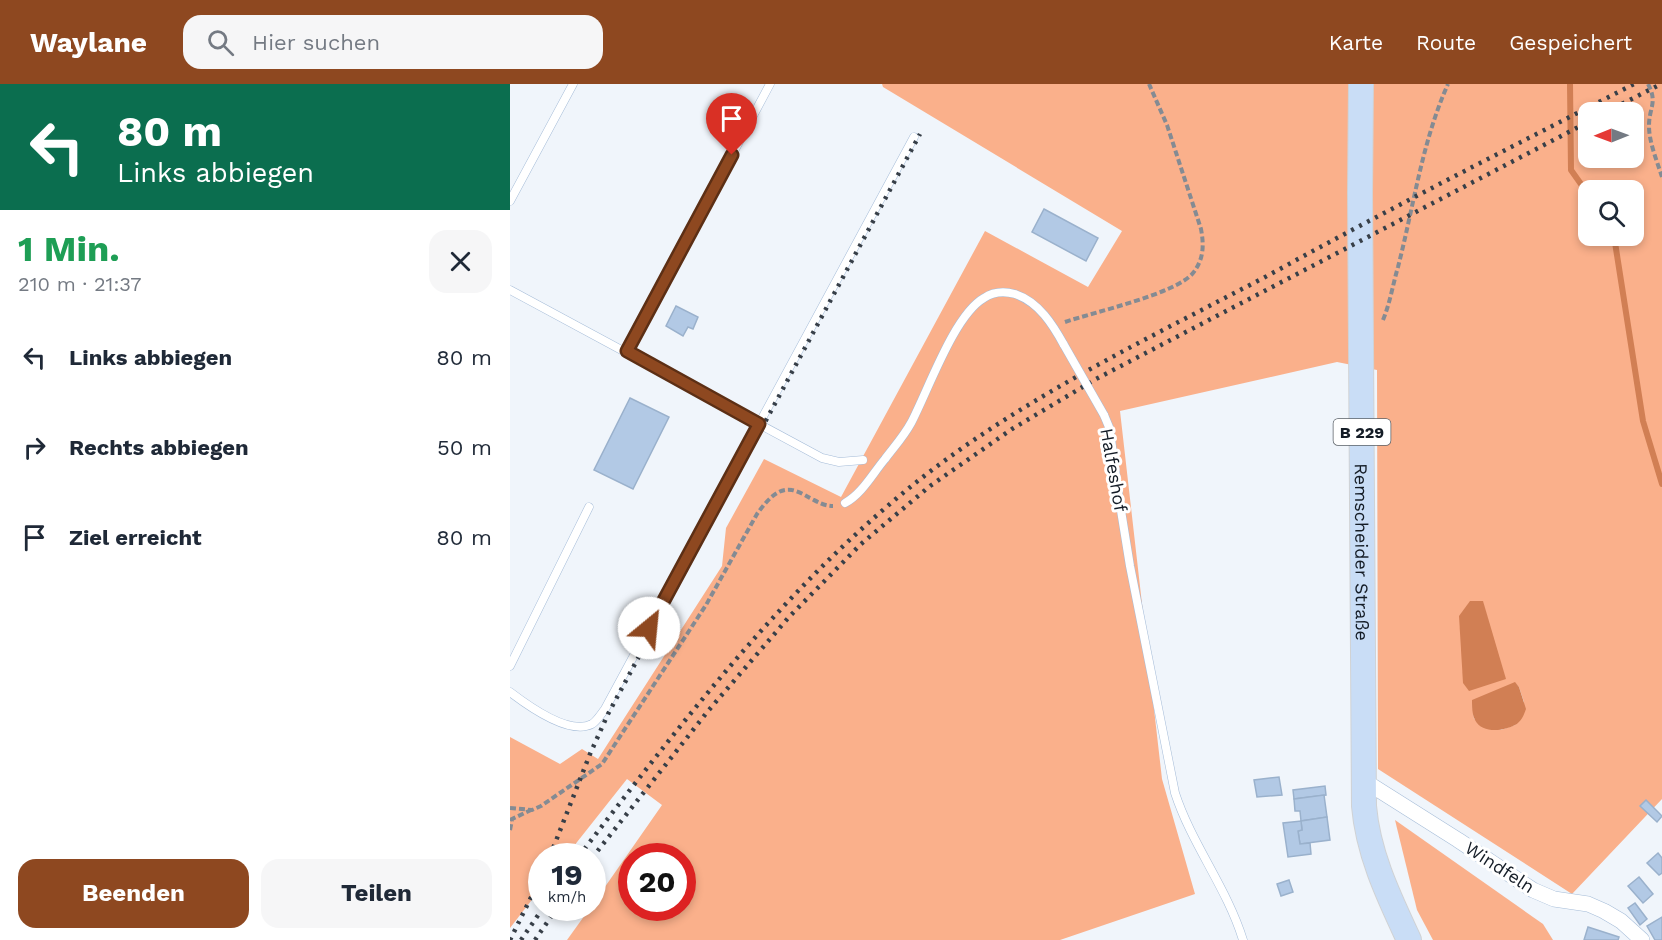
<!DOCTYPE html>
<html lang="de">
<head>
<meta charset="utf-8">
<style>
  :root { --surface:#fff; --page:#f6f6f7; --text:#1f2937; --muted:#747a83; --accent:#8e4820 }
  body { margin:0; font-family:"Work Sans",sans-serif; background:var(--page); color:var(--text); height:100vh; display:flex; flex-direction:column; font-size:22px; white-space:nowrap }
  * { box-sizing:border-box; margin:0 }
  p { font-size:20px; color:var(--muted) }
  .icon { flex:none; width:33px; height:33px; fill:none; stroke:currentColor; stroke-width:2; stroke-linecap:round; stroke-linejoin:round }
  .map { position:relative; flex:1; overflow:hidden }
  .panel { display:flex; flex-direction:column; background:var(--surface); width:510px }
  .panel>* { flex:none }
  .guide { background:#0b6e4f; color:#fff; overflow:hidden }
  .needle { width:39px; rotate:269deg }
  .fabs { position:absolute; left:1068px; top:18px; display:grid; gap:12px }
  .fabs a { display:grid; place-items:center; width:66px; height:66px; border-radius:12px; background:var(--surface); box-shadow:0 3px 9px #0003; font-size:30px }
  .speed { position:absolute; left:18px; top:759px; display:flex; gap:12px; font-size:30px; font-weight:700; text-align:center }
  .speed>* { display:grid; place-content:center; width:78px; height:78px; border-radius:50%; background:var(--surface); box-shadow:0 3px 9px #0003; line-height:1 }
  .speed small { font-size:15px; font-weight:400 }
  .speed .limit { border:9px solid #d22; background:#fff; color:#111 }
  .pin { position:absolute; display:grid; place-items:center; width:51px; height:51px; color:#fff; margin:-62px -26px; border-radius:50% 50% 50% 0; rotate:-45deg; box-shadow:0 0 6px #0007 }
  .pin .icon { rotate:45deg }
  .me { position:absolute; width:66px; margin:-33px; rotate:28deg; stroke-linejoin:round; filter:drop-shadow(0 0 4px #0008) }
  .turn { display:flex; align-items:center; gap:21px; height:126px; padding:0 18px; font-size:27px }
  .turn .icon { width:78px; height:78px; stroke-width:2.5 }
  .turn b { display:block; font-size:42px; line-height:51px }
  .round { display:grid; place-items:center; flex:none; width:63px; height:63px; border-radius:18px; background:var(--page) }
  .head { display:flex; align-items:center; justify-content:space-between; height:102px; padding:0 18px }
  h1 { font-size:36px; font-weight:700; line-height:45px; color:#1e9e55 }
  .button { display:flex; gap:12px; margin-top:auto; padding:12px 18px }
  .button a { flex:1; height:69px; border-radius:18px; background:var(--accent); color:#fff; font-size:24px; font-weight:700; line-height:69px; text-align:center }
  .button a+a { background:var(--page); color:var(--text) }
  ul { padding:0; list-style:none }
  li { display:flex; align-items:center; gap:18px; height:90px; padding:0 18px }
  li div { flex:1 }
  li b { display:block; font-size:22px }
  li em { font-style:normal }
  header { display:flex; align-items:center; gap:36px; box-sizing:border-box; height:84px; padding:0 30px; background:var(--accent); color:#fff }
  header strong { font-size:28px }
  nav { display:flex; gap:33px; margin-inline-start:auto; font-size:21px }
  .search { width:420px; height:54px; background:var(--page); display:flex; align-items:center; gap:15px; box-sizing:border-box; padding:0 21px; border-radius:18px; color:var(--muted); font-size:22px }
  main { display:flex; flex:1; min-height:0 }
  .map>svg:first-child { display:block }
  .green { fill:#fab08b; fill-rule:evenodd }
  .water { fill:#d17f54 }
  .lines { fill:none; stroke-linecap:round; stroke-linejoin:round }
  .stream { stroke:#d17f54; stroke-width:6 }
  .building { fill:#b2c9e5; stroke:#9ab1cc; stroke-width:1.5 }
  .lane-casing { stroke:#a5bcd8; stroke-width:9 }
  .street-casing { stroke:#a5bcd8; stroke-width:16 }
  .primary-casing { stroke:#d0d2d4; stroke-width:26 }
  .path { stroke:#848b93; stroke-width:4; stroke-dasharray:6 3; stroke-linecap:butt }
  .lane { stroke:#fff; stroke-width:8 }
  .street { stroke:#fff; stroke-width:15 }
  .primary { stroke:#c9ddf6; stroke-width:24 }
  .rail { stroke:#373f48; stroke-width:4.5; stroke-dasharray:3 6; stroke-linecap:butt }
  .lane-bridge-casing { stroke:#a5bcd8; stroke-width:9; stroke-linecap:butt }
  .lane-bridge { stroke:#fff; stroke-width:8 }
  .route-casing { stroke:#5c2f15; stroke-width:15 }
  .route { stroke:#8e4820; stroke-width:10 }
  .labels { text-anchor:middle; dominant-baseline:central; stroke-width:6; stroke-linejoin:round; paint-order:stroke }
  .shield { fill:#fff; stroke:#5a6067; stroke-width:1.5 }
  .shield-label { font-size:16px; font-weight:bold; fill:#141c26 }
  .street-label { font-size:18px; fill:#141c26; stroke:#fff }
</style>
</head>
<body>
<header>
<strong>Waylane</strong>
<div class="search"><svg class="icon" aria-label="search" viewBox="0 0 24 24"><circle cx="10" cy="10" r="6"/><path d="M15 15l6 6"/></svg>Hier suchen</div>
<nav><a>Karte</a><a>Route</a><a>Gespeichert</a></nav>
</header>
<main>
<section class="panel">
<div class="guide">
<div class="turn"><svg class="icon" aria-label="left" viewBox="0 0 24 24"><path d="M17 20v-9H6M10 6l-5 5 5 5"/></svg><div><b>80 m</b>Links abbiegen</div></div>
</div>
<div class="head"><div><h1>1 Min.</h1><p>210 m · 21:37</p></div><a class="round"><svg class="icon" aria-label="close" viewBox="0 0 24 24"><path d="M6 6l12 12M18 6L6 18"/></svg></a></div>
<ul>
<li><svg class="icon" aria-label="left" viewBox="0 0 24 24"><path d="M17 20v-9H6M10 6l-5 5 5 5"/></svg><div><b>Links abbiegen</b></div><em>80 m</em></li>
<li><svg class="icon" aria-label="right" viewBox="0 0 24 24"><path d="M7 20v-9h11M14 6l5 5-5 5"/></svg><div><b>Rechts abbiegen</b></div><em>50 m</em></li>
<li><svg class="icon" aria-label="arrive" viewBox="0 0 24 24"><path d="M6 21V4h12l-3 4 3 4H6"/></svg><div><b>Ziel erreicht</b></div><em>80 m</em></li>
</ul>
<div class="button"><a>Beenden</a><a>Teilen</a></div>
</section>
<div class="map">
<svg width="1152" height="856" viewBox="0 0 1152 856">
  <rect width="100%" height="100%" fill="#f0f5fb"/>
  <g class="green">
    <path d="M372,0H1152V715L1062,810L868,685L867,286L827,278L610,327L652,695L685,810L550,856H57L80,824H82L83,820L152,721L117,695L56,772H32L31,804L0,844V653L50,680L72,665L88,675L212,482L216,444L254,375L331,413L475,147L578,203L612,147L373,3ZM1078,28H1124V74H1078ZM1078,106H1124V152H1078ZM1005,599L1009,603L1014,618L1005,641L991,646L964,635L962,617ZM122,772H172V824H122Z"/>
    <path d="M885,736L1033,840L1043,856H923L907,826Z"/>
  </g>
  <g class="water">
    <path d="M960,517H973L996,595L959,607L953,599L949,532Z"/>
    <path d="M1005,598L1009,603L1016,625C1014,631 1011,638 1005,641C994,647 972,650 965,636C962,630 962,622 962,616Z"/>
  </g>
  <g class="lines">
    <g class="stream">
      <path d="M1060,0L1061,86L1078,110"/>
      <path d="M1104,152L1133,337L1152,400"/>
    </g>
  </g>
  <g class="building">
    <path d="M534,125L588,154L576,177L522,148Z"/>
    <path d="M166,222L188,233L183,245L178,243L173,252L156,242Z"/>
    <path d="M120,314L159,333L123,405L84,386Z"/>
    <path d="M769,693L772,711L747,713L744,696Z"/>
    <path d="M815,702L816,711L784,715L783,706Z"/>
    <path d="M814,711L817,733L791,737L790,727H785L784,715Z"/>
    <path d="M1136,716L1152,732L1147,738L1130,722Z"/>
    <path d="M817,733L820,756L790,760L788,747L792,746L791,737Z"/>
    <path d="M791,737L792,746L788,747L790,760L800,759L801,770L778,773L773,739Z"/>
    <path d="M1148,769L1152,774V789L1149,791L1137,779Z"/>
    <path d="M1129,793L1143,810L1133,819L1118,802Z"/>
    <path d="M779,796L783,808L771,812L767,800Z"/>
    <path d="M1125,819L1137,835L1130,841L1118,824Z"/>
    <path d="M1152,833V856H1145L1137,842Z"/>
    <path d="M1078,843L1109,853L1108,856H1074Z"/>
  </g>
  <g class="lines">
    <g class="lane-casing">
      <g id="lane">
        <path d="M0,117L63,0"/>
        <path d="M0,206L312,374L329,378L353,376"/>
        <path d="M117,267L260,0"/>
        <path d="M594,331L599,343L601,355L608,408L620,482L665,709C682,761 717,804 733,856"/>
        <path d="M335,419C352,410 363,389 375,375C384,363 394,352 401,339C418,307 444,231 474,214C483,208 494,207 505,210C529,218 543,241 554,261"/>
        <path d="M0,582L79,423"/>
        <path d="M0,608C17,621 59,652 82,640C87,637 91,630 95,625L404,53"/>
      </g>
    </g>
    <g class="street-casing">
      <path id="street" d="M853,696L948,756L1023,806L1044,815L1078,820L1094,827L1111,837L1132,856"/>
    </g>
    <g class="primary-casing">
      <g id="primary">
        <path id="s1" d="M851,0L850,109L854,722C858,770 879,813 899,856"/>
      </g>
    </g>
    <g class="path">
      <path d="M1138,0C1148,19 1139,23 1139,42C1139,58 1147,77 1152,93"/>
      <path d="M873,236C880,219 883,200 888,183C904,121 912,58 938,0"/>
      <path d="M555,238C584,228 666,210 683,189C694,175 694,161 691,145L657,41L639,0"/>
      <path d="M0,724L22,726L31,722L92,680L196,521L247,430C255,419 267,403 282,406C288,407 295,411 300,414C308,418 314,422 323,422"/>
      <path d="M0,736L21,726"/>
      <path d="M0,746L2,736"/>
    </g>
    <use href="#lane" class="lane"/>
    <use href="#street" class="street"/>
    <use href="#primary" class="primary"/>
    <g class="rail">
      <path d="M1096,28L1151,0"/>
      <path d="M40,772L80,670L98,630L410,50"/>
      <path d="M69,772C166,646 264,517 387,414C490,327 615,266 734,204C762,190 789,174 816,160C918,105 1021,53 1124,0"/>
      <path d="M82,774L198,627L279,533L351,460L420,402L502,345L586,295L1078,38"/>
      <path d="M0,856L32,791"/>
      <path d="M11,856L33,824"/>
      <path d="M25,856L47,824"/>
    </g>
    <g class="lane-bridge-casing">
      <path id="lane-bridge" d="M554,261L594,331"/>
    </g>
    <use href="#lane-bridge" class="lane-bridge"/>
  </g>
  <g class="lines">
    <g class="route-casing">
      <path id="route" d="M139,544L249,340L117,267L222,71"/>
    </g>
    <use href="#route" class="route"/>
  </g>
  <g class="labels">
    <rect class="shield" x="823.5" y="335" width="57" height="26" rx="4.5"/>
    <g class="shield-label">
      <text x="852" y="348">B 229</text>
    </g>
    <g class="street-label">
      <text transform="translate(604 386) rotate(80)">Halfeshof</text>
      <text stroke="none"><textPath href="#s1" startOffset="468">Remscheider Straße</textPath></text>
      <text transform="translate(990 783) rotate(33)">Windfeln</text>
    </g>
  </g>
</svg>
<div class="fabs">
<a><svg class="needle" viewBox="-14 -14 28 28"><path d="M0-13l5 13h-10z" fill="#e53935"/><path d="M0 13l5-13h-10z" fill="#747a83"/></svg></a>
<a><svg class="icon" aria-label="search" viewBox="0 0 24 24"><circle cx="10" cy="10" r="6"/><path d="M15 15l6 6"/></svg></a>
</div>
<div class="speed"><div>19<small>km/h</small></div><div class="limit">20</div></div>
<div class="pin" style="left:222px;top:71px;background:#d93025"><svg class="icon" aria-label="arrive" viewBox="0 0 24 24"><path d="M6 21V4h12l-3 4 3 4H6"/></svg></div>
<svg class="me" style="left:139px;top:544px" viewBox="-20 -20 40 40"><circle r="19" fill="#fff"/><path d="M0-13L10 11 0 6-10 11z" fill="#8e4820"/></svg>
</div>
</main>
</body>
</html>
